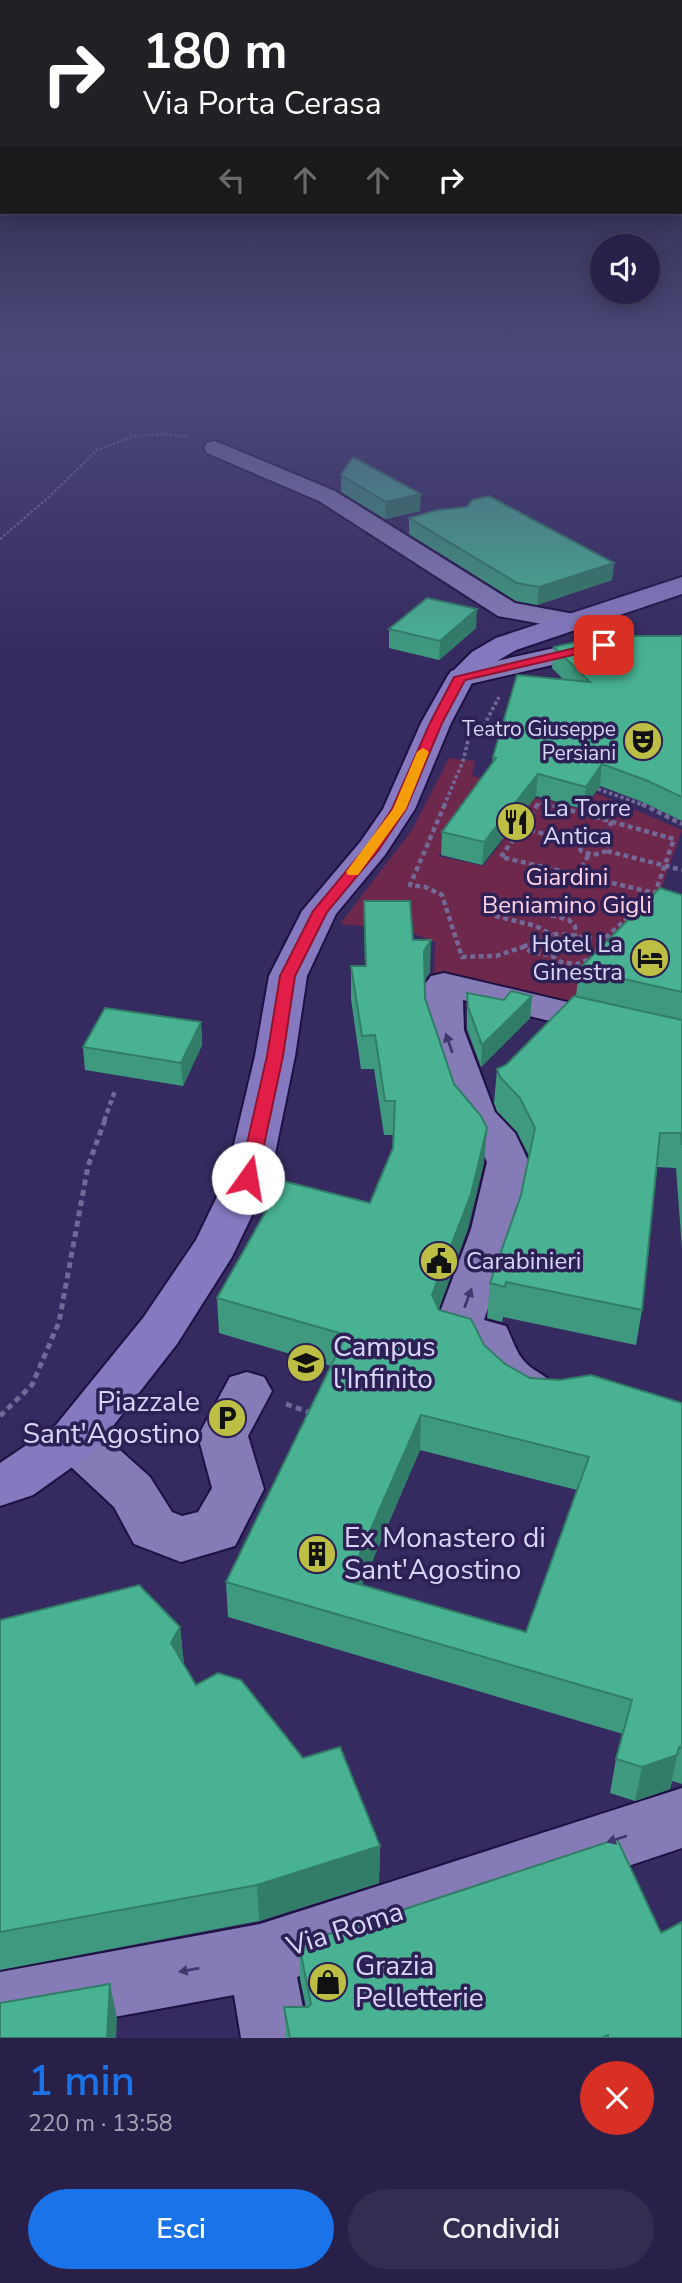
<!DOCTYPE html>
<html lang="it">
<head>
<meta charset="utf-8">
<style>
  :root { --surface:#282048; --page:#342d52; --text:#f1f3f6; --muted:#a5a3b4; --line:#443e60; --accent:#1a73e8 }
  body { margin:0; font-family:"Nunito Sans",sans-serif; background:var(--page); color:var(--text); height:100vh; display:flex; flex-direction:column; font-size:26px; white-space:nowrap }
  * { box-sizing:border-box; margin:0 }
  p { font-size:23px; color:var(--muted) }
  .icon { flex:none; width:38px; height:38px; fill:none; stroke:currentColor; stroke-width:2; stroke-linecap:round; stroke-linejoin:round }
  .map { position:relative; height:2038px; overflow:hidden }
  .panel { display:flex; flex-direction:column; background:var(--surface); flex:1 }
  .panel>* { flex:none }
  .banner { position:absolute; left:0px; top:0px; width:682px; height:214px; box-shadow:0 4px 18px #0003,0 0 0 2px var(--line); background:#202124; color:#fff; overflow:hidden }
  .controls { position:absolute; left:590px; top:234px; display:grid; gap:14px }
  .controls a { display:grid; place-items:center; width:70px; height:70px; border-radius:50%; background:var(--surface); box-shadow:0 4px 18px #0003,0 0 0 2px var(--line); font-size:35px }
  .pin { position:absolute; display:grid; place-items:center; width:60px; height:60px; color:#fff; margin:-30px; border-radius:14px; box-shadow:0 4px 10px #0006 }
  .me { position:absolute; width:77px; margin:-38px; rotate:13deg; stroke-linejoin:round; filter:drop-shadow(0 0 5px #0008) }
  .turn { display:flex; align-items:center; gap:24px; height:147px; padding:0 28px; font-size:32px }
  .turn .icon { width:91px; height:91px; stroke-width:2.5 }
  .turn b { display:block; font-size:49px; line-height:60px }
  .lanes { display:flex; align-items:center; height:66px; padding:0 28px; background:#0003; justify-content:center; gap:35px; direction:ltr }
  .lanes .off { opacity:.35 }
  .round { display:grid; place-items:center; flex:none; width:74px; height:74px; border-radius:37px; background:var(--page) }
  .headline { display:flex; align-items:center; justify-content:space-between; height:119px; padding:0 28px }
  h1 { font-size:42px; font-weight:600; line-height:52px; color:var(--accent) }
  .button { display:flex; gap:14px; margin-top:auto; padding:14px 28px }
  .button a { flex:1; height:80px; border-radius:42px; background:var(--accent); color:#fff; font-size:28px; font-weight:600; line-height:80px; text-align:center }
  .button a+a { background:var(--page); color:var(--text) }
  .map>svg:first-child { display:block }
  .green { fill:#6d284c }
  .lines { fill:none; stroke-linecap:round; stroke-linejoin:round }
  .street-casing { stroke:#1f1043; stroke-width:4 }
  .secondary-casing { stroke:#1f1043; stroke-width:4 }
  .path-far3 { stroke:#726997; stroke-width:2.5; stroke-dasharray:2.5 2; stroke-linecap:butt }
  .path-far2 { stroke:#726997; stroke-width:3.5; stroke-dasharray:3.5 2.5; stroke-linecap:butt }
  .path-far1 { stroke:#726997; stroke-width:4.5; stroke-dasharray:5 3.5; stroke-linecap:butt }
  .path { stroke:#726997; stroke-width:5; stroke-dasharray:6 4.5; stroke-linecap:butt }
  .street { fill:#847bb7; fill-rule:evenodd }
  .secondary { fill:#8579bf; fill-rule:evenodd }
  .wall { fill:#3e997e; fill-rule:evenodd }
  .shaded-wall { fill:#327d67 }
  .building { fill:#48b293; stroke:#327d67; stroke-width:2; fill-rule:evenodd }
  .oneway { fill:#42376d }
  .route { fill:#e11d48; stroke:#92132f; stroke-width:2 }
  .slow { fill:#f59e0b }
  .labels { text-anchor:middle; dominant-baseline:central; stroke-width:7; stroke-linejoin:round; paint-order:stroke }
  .far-poi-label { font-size:21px; fill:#d9d6f7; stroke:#2c2054; text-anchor:end }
  .poi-label { font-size:24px; fill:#d9d6f7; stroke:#2c2054; text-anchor:start }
  .park-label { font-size:24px; fill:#ffd2e5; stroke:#2c2054 }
  .near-poi-label { font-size:28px; fill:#d9d6f7; stroke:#2c2054; text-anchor:start }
  .near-street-label { font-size:28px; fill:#d9d6f7; stroke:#2c2054 }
</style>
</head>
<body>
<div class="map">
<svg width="682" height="2038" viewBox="0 0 682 2038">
  <rect width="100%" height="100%" fill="#362b60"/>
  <path class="green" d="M449,758L475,761L472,776L494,780L438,856L483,866L503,841L488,837C526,790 526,794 583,810L596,793L682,830L651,918L564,1009L434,977L435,942L404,930L340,924L412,830Z"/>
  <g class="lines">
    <g class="street-casing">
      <g id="street">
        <path d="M215,441L335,491L515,603L579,615L583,621L579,627L569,629L498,616L319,501L207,453L204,448L207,443Z"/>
        <path d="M604,637L682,639V655L604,653L461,686L451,683L447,677L451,671Z"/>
        <path d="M444,973L682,1029V1053L463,1000L464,1030L495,1112L515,1133L529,1162L515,1229L484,1320L506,1326C512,1338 516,1353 525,1362C537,1375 546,1372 555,1389L547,1403L530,1408C495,1397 484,1386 470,1352L440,1344L433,1331L471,1229L487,1162L481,1149L455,1117L426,1030L425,984L431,976Z"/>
        <path d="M247,1372L264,1377L272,1391L248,1436L264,1489L235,1546L181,1562L134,1544L114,1507L56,1453L49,1439L56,1425L74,1419L92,1425L150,1477L172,1512L182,1516L198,1512L212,1488L198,1436L230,1377Z"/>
        <path d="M682,1788V1848L297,1977L309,2038H241L234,1995L0,2038V1972L260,1924Z"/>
      </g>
    </g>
    <g class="secondary-casing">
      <path id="secondary" d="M682,577V594L516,650L492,664L473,681L451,723L415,809L385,855L336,914L307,976L295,1056L270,1178L232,1257L177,1344L92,1453L33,1495L0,1506V1463L56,1425L143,1318L196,1240L226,1178L255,1056L269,976L302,911L361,841L383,809L421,723L447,677L472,652L496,638Z"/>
    </g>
    <path class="path-far3" d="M0,539L50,496L97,450L134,436L162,434L188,437"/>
    <g class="path-far2">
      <path d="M470,734L480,733L499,697"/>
      <path d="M592,787L646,806"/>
      <path d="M444,806L463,761L468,741"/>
      <path d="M537,806L540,802L554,806"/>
    </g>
    <g class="path-far1">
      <path d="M445,804L410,885L425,887L442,895L462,957L496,956L523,947L533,953L550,955L561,962L576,964L592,958L603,940L655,893"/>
      <path d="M538,804L501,857L655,893L674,839L548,804"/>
      <path d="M642,804L682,824"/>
      <path d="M522,828L579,843"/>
      <path d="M590,839L603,841L608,846L607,851L593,855L581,851L579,843Z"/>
      <path d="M600,840L612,822"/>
      <path d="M607,851L682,870"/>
      <path d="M578,875L589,854"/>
      <path d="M502,902L569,920L575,926V936"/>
      <path d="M495,916L536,926L552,935"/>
      <path d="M547,940L552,935L559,934L603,940"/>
      <path d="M523,947L535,941L547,940L554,946L550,955"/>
      <path d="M104,1121L115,1091"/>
    </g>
    <g class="path">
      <path d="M286,1404L314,1414"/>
      <path d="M0,1416L32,1385L59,1322L88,1166L105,1120"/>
    </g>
    <use href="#street" class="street"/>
    <use href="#secondary" class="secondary"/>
  </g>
  <g class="wall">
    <path d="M341,475L420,511L385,519L341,492Z"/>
    <path d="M409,518L614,563L612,580L537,605L516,601L409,534Z"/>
    <path d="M476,628L439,660L389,648V629Z"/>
    <path d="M682,636V821L645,803L600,786L583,809L536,796L482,865L441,855L442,832L492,763L493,757L564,680L552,668L554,647Z"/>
    <path d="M682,895V1249L676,1168L657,1167L642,1310L636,1345L503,1317L502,1322L487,1318L490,1283L521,1195L529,1156L517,1132L497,1111L494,1103L497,1069L506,1065L576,996L579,969Z"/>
    <path d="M364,901L413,940L430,972L424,981L425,998L454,1084L487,1128L484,1162L468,1228L439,1308V1310L484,1345L505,1364L530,1378L682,1403V1784L672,1781L670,1789L635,1801L610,1793L616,1759L623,1734L228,1617L226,1582L331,1366L219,1333L217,1298L370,1203L393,1148L394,1135H384L374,1069H361L351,999V966H365ZM420,1450L577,1490L526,1632L362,1585Z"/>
    <path d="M467,993L504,1000L532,996L530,1018L481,1067L467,1029Z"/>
    <path d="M201,1022L202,1045L183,1086L85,1070L83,1047Z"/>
    <path d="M0,1620L180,1627L184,1665L196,1685L303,1758L380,1846L379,1883L259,1921L0,1970Z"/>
    <path d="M299,1944L682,2038H286L284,2007H306L300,1979Z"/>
  </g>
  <g class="shaded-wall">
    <path d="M421,494L420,511L385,519L386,502Z"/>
    <path d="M614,563L612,580L537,605L539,587Z"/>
    <path d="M477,609L476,628L439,660L440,641Z"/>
    <path d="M602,764L600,786L583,809L586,787Z"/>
    <path d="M538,774L536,796L482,865L484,842Z"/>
    <path d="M431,940L430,972L422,984L424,951Z"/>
    <path d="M532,996L530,1018L481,1067L482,1045Z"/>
    <path d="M201,1022L202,1045L183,1086L181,1063Z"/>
    <path d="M487,1128L484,1162L468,1228L431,1330L432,1295Z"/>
    <path d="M421,1415L420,1450L348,1616V1581Z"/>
    <path d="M180,1627L184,1666L171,1643Z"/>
    <path d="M677,1755L670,1789L635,1801L642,1767Z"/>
    <path d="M380,1846L379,1883L259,1921L257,1885Z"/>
    <path d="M110,1984L117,2019L116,2038H107Z"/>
  </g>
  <g class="building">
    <path d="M353,457L421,494L386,502L341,475Z"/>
    <path d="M489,496L614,563L539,587L517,583L409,518L438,510L467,507L472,500Z"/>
    <path d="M427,598L477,609L440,641L389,629Z"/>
    <path d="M625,636H682V797L648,781L602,764L586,787L538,774L484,842L442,832L496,758L493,757L517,675L590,682L554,647L592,638L606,637L623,641Z"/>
    <path d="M660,888L682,895V992L579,969Z"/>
    <path d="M364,901H410L413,940H431L424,951L425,998L454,1084L481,1116L487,1128L471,1194L432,1295L439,1310L471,1319L484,1345L505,1364L530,1378L560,1380L591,1375L682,1403V1748L679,1747L677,1755L642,1767L616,1759L632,1700L226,1582L346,1335L217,1298L283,1181L370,1203L393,1148L395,1101H385L375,1035L362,1036L351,966H366ZM421,1415L589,1457L526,1632L348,1581Z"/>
    <path d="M511,991L532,996L482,1045L468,1007L467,993L504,1000Z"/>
    <path d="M574,996L682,1020V1145L681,1133H660L642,1310L506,1282L505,1287L490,1283L521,1195L535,1128L520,1098L500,1077L497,1069L506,1065Z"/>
    <path d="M105,1008L201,1022L181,1063L83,1047Z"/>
    <path d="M139,1585L180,1627L171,1643L196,1685L218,1673L241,1680L303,1758L340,1747L380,1846L257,1885L0,1932V1620Z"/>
    <path d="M617,1839L661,1933L682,1922V2038H608V2035L602,2038H290L284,2007H308L311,2004L299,1944Z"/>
    <path d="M110,1984L107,2038H0V2003Z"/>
  </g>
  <defs><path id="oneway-solid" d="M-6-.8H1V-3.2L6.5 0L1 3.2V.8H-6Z" transform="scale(1.75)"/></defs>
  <g class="oneway">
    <use href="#oneway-solid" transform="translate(449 1043) rotate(-109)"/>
    <use href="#oneway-solid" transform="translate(468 1298) rotate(-70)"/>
    <use href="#oneway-solid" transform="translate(617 1839) rotate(162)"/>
    <use href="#oneway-solid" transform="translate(189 1970) rotate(170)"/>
  </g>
  <linearGradient id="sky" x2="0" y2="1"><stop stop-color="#1e1835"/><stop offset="0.56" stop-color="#4c4a7a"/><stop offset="1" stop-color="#4c4a7a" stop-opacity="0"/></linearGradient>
  <rect width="682" height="650" fill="url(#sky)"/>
  <path class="route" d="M604,641L608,642V647L465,680L442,723L406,809L378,851L327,912L295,976L283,1056L257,1178L254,1182H241L239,1178L267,1056L280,976L313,911L368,845L392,809L430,723L454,677Z"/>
  <path class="slow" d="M423,748L429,752L406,809L358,875H348L346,872L393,809L417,752Z"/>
  <defs>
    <g id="theatre-disc" transform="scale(2.0125)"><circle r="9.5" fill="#bcbf43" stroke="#2c2054"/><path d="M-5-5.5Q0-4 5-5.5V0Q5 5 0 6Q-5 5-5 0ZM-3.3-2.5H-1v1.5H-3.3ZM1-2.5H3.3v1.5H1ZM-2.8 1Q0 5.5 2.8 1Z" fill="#111"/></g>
    <g id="restaurant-disc" transform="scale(2.0125)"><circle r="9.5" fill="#bcbf43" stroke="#2c2054"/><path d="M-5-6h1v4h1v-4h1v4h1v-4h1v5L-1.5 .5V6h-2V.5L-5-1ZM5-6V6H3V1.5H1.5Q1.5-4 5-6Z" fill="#111"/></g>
    <g id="hotel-disc" transform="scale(2.0125)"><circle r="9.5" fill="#bcbf43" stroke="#2c2054"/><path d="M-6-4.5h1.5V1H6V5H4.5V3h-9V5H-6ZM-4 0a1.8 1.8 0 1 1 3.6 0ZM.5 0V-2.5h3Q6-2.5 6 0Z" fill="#111"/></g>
    <g id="civic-disc" transform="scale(2.0125)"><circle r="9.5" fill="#bcbf43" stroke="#2c2054"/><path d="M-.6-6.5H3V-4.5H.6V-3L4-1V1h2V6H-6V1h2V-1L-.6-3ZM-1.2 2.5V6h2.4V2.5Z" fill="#111"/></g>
    <g id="school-disc" transform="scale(2.0125)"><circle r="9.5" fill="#bcbf43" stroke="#2c2054"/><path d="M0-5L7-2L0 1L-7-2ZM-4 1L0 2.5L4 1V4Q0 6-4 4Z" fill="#111"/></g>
    <g id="parking-disc" transform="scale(2.0125)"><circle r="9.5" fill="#bcbf43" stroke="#2c2054"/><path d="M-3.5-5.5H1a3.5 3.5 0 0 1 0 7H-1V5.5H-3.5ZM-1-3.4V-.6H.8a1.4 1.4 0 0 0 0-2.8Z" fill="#111"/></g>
    <g id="building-disc" transform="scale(2.0125)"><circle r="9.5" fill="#bcbf43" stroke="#2c2054"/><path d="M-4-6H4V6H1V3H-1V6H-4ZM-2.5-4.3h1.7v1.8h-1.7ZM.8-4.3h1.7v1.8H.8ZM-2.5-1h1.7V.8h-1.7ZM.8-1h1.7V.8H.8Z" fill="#111"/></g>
    <g id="shop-disc" transform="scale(2.0125)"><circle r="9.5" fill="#bcbf43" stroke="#2c2054"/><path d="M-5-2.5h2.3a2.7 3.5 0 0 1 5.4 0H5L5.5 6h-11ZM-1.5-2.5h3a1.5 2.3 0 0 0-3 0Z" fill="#111"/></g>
  </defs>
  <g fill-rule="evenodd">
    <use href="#theatre-disc" x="643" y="741"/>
    <use href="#restaurant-disc" x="516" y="822"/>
    <use href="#hotel-disc" x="650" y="958"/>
    <use href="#civic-disc" x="439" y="1261"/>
    <use href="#school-disc" x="306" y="1363"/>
    <use href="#parking-disc" x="227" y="1418"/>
    <use href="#building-disc" x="317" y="1554"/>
    <use href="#shop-disc" x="328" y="1982"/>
  </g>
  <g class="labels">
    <g class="far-poi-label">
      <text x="616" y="729">Teatro Giuseppe<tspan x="616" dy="24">Persiani</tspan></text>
    </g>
    <g class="poi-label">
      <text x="543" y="808">La Torre<tspan x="543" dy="28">Antica</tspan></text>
      <text x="623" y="944" text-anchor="end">Hotel La<tspan x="623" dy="28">Ginestra</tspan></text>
      <text x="466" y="1261">Carabinieri</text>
    </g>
    <g class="park-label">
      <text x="567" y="877">Giardini<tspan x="567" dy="28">Beniamino Gigli</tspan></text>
    </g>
    <g class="near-poi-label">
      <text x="333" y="1347">Campus<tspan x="333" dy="32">l'Infinito</tspan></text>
      <text x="200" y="1402" text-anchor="end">Piazzale<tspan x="200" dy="32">Sant'Agostino</tspan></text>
      <text x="344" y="1538">Ex Monastero di<tspan x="344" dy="32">Sant'Agostino</tspan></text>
      <text x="355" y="1966">Grazia<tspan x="355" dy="32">Pelletterie</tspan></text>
    </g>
    <g class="near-street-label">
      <text transform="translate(345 1929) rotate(-18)">Via Roma</text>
    </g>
  </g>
</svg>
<div class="controls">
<a><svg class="icon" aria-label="sound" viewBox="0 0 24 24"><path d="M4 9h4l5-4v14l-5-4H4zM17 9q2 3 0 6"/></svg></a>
</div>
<div class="pin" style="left:604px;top:645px;background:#d93025"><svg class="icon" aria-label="arrive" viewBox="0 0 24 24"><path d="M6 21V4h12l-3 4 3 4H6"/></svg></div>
<svg class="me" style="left:248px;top:1178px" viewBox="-20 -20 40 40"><circle r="19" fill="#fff"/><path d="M0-13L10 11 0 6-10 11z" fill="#e11d48"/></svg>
<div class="banner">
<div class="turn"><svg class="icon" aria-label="right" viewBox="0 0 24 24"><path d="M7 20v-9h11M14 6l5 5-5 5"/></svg><div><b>180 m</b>Via Porta Cerasa</div></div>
<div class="lanes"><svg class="icon off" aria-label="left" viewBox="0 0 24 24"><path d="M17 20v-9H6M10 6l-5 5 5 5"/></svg><svg class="icon off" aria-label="ahead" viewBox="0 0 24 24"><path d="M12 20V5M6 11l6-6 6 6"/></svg><svg class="icon off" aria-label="ahead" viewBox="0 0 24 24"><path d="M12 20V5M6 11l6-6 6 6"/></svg><svg class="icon" aria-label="right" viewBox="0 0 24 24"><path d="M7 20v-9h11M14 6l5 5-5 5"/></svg></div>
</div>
</div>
<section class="panel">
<div class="headline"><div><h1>1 min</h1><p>220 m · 13:58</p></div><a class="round" style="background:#d93025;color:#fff"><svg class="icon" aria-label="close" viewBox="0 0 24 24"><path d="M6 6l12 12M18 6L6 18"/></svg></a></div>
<div class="button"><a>Esci</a><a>Condividi</a></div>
</section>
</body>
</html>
